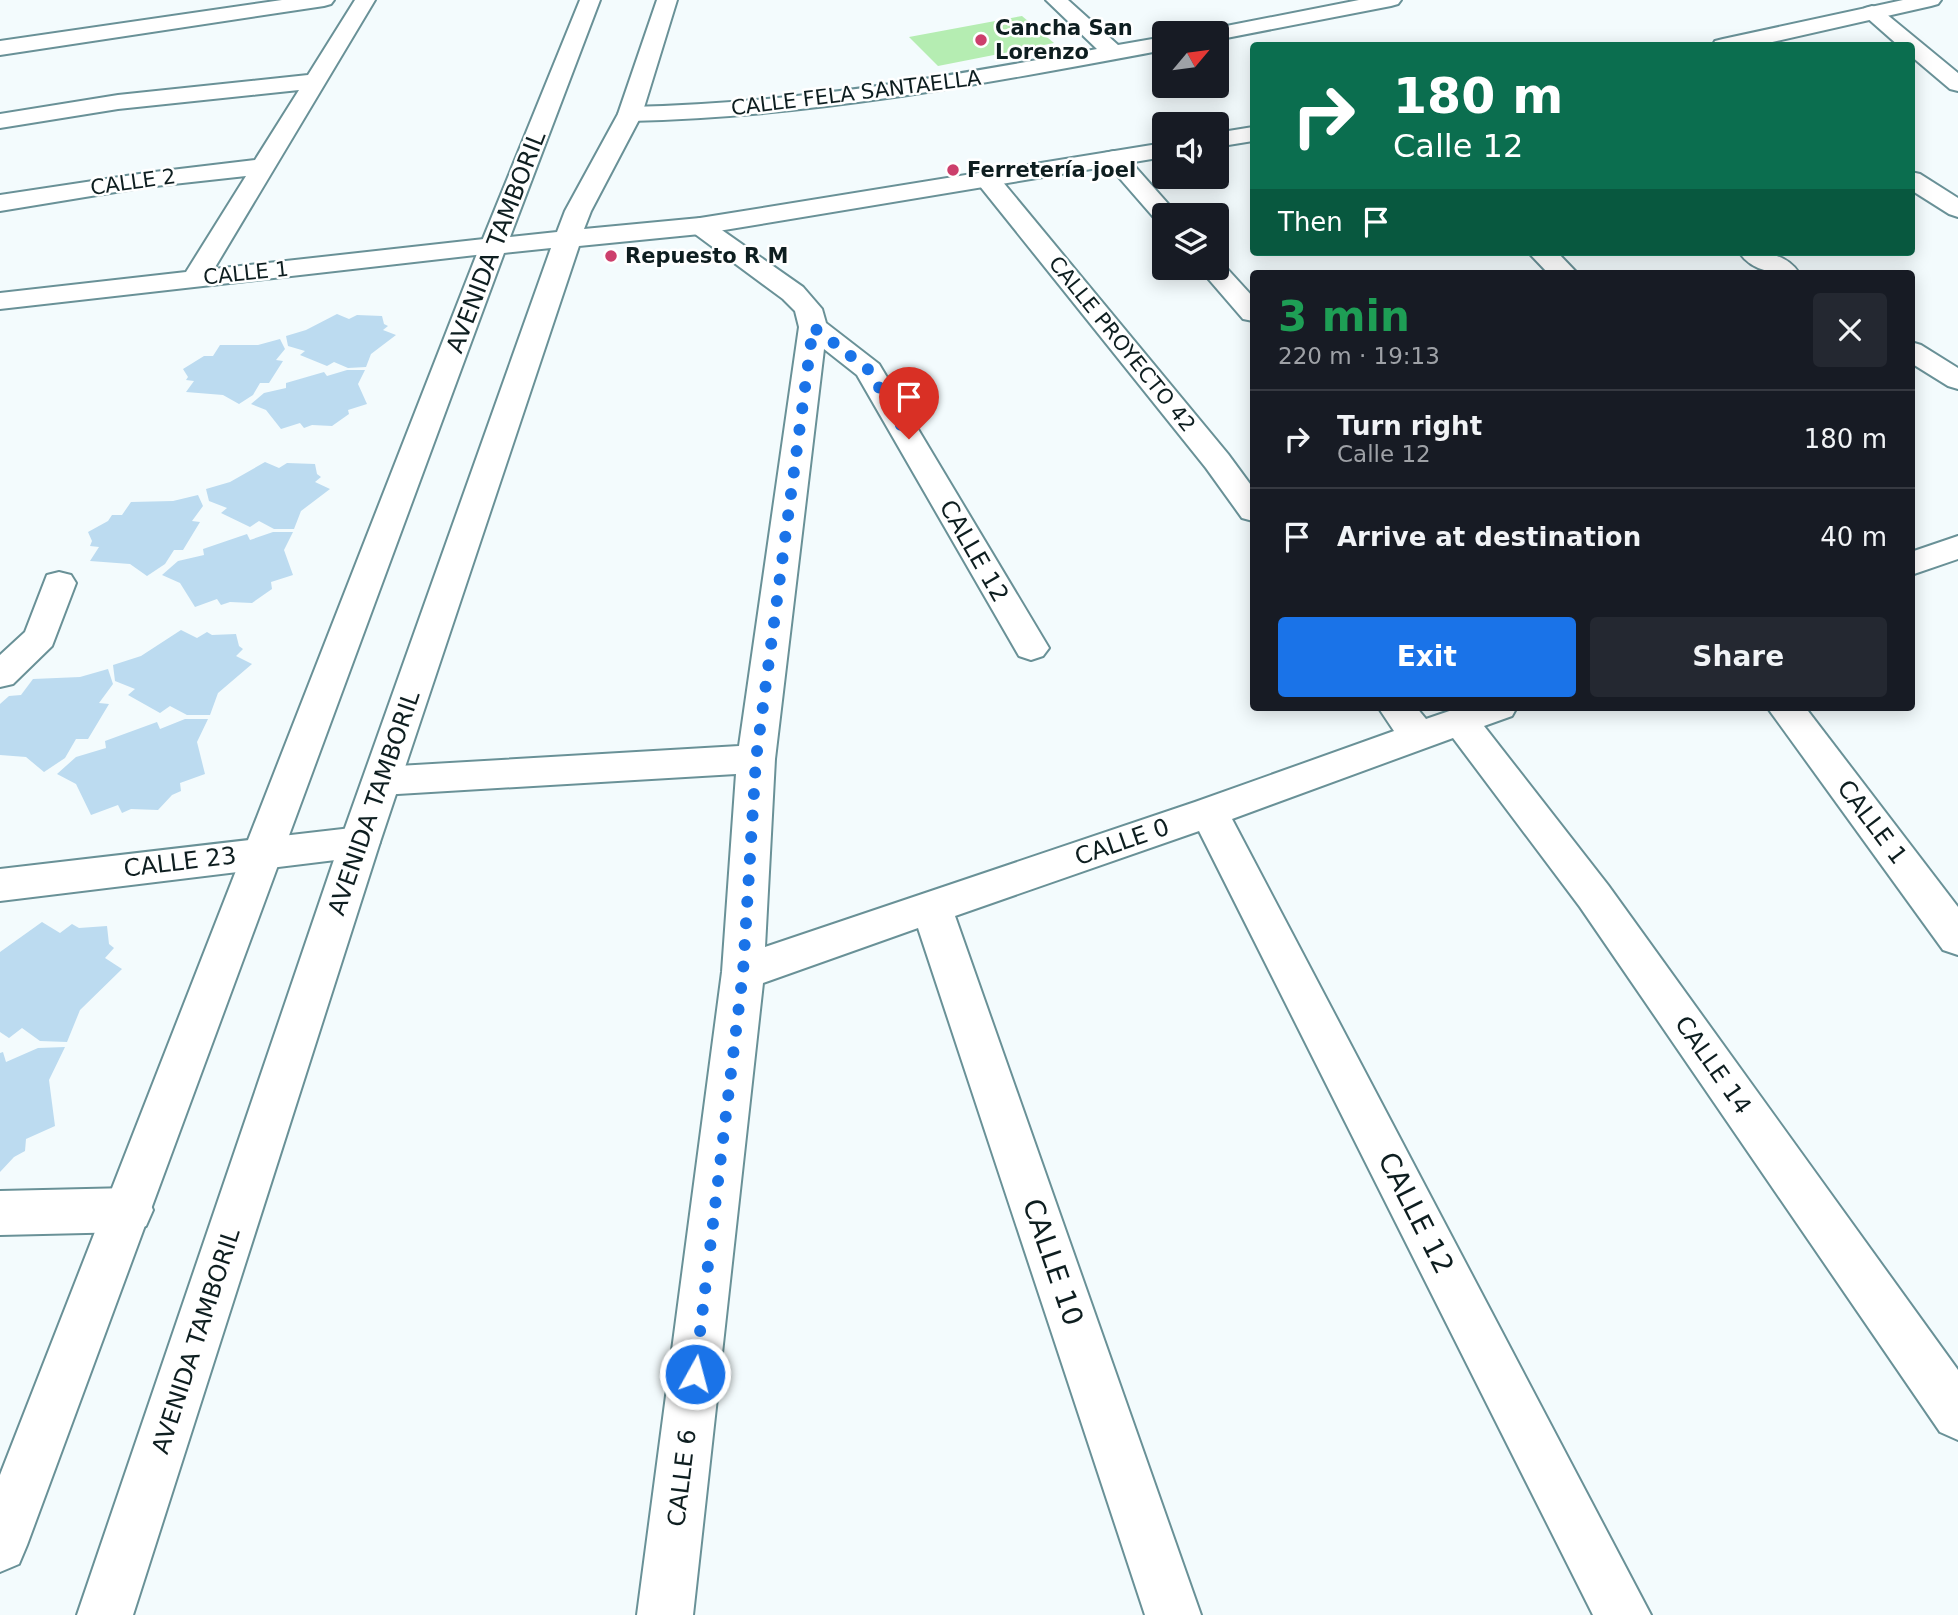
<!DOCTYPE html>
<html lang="en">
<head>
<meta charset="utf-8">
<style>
  :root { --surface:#171b24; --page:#242831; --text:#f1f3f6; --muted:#9ea1a6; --line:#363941; --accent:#1a73e8 }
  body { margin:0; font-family:"DejaVu Sans",sans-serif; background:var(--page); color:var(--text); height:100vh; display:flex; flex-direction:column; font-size:26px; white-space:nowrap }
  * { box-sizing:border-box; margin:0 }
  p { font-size:23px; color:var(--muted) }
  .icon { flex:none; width:38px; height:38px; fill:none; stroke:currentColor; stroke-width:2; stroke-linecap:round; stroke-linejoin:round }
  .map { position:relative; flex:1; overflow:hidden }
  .panel { position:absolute; left:1250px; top:270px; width:665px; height:441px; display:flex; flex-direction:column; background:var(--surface); border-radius:7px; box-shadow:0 4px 18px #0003 }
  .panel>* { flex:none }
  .top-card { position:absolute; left:1250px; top:42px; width:665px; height:214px; border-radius:7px; box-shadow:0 4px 18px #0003; background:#0b6e4f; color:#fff; overflow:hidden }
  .needle { width:46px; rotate:61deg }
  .fabs { position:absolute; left:1152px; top:21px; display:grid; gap:14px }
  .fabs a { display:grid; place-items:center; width:77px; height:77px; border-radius:7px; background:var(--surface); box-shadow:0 4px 18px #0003; font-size:35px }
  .pin { position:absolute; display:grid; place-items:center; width:60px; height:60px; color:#fff; margin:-72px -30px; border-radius:50% 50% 50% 0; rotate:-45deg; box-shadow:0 0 7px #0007 }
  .pin .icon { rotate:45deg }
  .me { position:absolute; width:77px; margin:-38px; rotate:7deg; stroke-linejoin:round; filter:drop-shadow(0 0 5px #0008) }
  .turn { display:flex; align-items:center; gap:24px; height:147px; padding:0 28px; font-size:32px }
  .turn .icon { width:91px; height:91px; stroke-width:2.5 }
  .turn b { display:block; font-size:49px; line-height:60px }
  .then { display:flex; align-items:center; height:66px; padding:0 28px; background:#0003; gap:14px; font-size:26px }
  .round { display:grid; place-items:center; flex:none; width:74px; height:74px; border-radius:7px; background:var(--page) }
  .head { display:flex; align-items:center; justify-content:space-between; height:119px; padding:0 28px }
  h1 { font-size:42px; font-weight:600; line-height:52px; color:#1e9e55 }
  .action { display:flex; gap:14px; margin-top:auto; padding:14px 28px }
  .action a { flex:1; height:80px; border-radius:7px; background:var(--accent); color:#fff; font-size:28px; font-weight:600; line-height:80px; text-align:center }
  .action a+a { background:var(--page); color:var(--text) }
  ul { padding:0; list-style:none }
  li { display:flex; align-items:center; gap:21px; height:98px; padding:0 28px; border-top:2px solid var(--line) }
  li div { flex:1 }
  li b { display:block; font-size:26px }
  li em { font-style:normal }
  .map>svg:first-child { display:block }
  .green { fill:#b5edb2 }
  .building { fill:#bcdbf0 }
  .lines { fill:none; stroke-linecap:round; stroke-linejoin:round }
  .minor-casing { stroke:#699197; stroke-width:4 }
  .major-casing { stroke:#699197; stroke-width:4 }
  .minor { fill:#fff; fill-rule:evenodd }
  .major { fill:#fff; fill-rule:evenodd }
  .route { stroke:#1a73e8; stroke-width:12; stroke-dasharray:0 21.6 }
  .poi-dot { fill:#cc3f6c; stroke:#fff; stroke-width:2.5 }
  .labels { text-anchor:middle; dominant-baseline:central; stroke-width:5; stroke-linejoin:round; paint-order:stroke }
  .far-poi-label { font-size:21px; font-weight:bold; fill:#0e1e20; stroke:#fff; text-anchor:start }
  .far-street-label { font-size:21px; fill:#0e1e20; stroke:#fff }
  .street-label { font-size:24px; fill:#0e1e20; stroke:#fff }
  .near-street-label { font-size:28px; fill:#0e1e20; stroke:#fff }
</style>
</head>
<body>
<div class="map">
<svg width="1958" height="1615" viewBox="0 0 1958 1615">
  <rect width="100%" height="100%" fill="#f3fbfd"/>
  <path class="green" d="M1022,16L1054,43L938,66L909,37Z"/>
  <g class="building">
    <path d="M337,314L349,319L357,315L382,316L384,324L388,326L383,330L396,335L371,354L366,367L348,368L334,362L327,366L300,355L305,351L288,346L286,336L306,330Z"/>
    <path d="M280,339L285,349L276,360L283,361L269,383H260L253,395L239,404L223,395L186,392L194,381L186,380L188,377L183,369L204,356H213L220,345H258Z"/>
    <path d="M347,370H365L358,384L367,404L348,410L349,414L332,426L312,425L304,428L300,423L281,429L266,410L251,404L264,393L286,388V383L324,372L327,376Z"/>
    <path d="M265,462L279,468L287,463L315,464L317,474L321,477L315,482L330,489L301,511L294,529H274L259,521L250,527L221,513L227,508L209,501L206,489L230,482Z"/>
    <path d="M198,495L203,506L192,521L200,522L183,550H174L165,564L147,576L130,564L90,561L99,547L90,546L92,541L88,532L108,521L112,515H122L131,502L173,501Z"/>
    <path d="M273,532H293L284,550L293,575L271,582L272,589L252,603L230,602L221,605L217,599L195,607L180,583L162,575L178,561L204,555L203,549L247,534L250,540Z"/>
    <path d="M181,630L197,638L207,632L212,635L236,634L239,646L243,649L236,656L252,664L218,693L210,715H187L170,706L160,713L128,695L135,689L115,681L113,665L141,656Z"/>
    <path d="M108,669L113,684L99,703L109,704L88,739H76L65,758L44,772L26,757L0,755V704L9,696L21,695L33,679L80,677Z"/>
    <path d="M185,719H208L197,742L205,774L180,783L181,791L172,795L158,810L131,809L122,813L118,805L91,815L76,784L57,774L76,757L106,748L105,741L157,722L160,729Z"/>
    <path d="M42,922L60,933L72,924L79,928L107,926L109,944L114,948L105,958L122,969L80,1010L67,1042L40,1041L22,1028L9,1038L0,1032V952Z"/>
    <path d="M65,1047L49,1080L55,1126L26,1139L25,1151L14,1157L0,1172V1053L3,1052L6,1062L38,1048Z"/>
  </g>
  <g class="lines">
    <g class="minor-casing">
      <g id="minor">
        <path d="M282,0H334L331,4L324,6L0,55V41Z"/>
        <path d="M355,0H375L214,269L493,238L502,240L506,246L502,252L0,309V293L186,272L246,176L146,187L0,211V195L146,173L255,160L299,90L118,109L0,128V114L118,95L308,75Z"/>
        <path d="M1046,0H1068L1118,45L1164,37V50C987,83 811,117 630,121L622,119L618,114L622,109L630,107C788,104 942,78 1097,49Z"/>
        <path d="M1359,0H1401L1398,4L1391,6L1216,40V33H1206L1216,28Z"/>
        <path d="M1872,6L1879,8L1958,73V91L1950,89L1911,56V46H1899L1865,16L1861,12L1865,8Z"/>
        <path d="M1114,151L1123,153L1178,215H1164V222L1156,220L1102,158L1105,153Z"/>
        <path d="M1911,172L1920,174L1958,198V217L1949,214L1911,190Z"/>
        <path d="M988,173L997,175L1228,454L1253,488V521L1242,518L1206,468L979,185L976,180L979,175Z"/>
        <path d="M700,218L709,221L803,287L822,309L826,323L879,364L1049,648L1043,656L1031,660L1019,656L857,375L824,349L775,759L765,947L1195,802L1394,731L1378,707H1416L1426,719L1461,707H1517L1512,716L1484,726L1608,885L1958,1370V1440L1940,1432L1580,907L1453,738L1232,819L1651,1615H1593L1199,831L955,916L1201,1615H1145L918,928L763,983L693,1615H637L722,972L736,774L381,795L368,791L362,781L368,771L381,767L739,746L799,327L795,311L783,299L691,231L687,226L691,221Z"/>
        <path d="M1528,252H1557L1577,273H1548Z"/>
        <path d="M1739,252C1762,252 1785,252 1799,273C1776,273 1753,273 1739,252Z"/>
        <path d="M1216,261L1221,262L1253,297V321L1243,319L1199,268H1216Z"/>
        <path d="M1911,342L1921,345L1958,368V389L1948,386L1911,363Z"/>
        <path d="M1958,536V559L1911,575V552Z"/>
        <path d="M59,572L71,575L76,583L52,646L13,684L0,687V655L25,632L47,575Z"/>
        <path d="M1767,707H1805L1958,907V955L1943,950Z"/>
        <path d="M360,827L374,831L380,842L374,853L360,857L0,901V869Z"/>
        <path d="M129,1188L146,1194L153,1210L146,1226L129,1232L0,1235V1191Z"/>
      </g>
    </g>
    <g class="major-casing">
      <g id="major">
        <path d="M580,0H600L510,237L557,232L565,211L618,114L657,0H677L642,114L591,211L584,229L700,218L1164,143V157L700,234L579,246L380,842L133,1615H77L340,842L551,248L504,253L27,1545L19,1564L0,1572V1475L480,246Z"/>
        <path d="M1903,0H1941L1938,4L1931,6L1755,46H1712L1715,41L1723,39Z"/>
        <path d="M1253,127V141L1216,147V133Z"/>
      </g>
    </g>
    <use href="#minor" class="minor"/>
    <use href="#major" class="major"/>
  </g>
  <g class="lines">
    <path class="route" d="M695,1374L743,972L756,759L813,327L869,370L909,439"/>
  </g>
  <g class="poi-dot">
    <circle cx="981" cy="40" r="7"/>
    <circle cx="953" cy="170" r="7"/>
    <circle cx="611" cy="256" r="7"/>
  </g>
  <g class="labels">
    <g class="far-poi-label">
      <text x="995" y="28">Cancha San<tspan x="995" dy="24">Lorenzo</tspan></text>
      <text x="967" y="170">Ferretería joel</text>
      <text x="625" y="256">Repuesto R M</text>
    </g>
    <g class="far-street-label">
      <text transform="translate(856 93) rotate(-7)">CALLE FELA SANTAELLA</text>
      <text transform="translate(133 182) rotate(-8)">CALLE 2</text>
      <text transform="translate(246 273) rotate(-6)">CALLE 1</text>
      <text transform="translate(1122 344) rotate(51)">CALLE PROYECTO 42</text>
    </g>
    <g class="street-label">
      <text transform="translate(496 242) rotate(-69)">AVENIDA TAMBORIL</text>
      <text transform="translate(974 551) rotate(60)">CALLE 12</text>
      <text transform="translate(374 803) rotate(-71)">AVENIDA TAMBORIL</text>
      <text transform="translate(1872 822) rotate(53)">CALLE 1</text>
      <text transform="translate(1122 842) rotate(-19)">CALLE 0</text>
      <text transform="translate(180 862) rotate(-7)">CALLE 23</text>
      <text transform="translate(1713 1065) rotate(55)">CALLE 14</text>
      <text transform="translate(196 1341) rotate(-72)">AVENIDA TAMBORIL</text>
      <text transform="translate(682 1478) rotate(-83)">CALLE 6</text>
    </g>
    <g class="near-street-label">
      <text transform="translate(1416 1213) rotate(63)">CALLE 12</text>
      <text transform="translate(1053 1262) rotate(71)">CALLE 10</text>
    </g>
  </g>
</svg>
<div class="fabs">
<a><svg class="needle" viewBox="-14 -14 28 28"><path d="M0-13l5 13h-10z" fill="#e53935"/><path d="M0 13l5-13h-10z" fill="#9ea1a6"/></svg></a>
<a><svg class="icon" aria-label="sound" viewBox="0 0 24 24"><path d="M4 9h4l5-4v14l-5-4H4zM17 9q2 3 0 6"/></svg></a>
<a><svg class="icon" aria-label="layers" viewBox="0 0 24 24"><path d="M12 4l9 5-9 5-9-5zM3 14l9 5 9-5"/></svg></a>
</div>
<div class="pin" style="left:909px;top:439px;background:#d93025"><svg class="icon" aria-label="arrive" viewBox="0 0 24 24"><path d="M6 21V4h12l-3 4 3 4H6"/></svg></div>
<svg class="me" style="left:695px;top:1374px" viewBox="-20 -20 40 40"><circle r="17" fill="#1a73e8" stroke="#fff" stroke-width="3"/><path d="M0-11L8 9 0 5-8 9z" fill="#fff"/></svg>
<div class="top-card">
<div class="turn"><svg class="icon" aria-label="right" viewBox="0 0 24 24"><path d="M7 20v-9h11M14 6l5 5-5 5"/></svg><div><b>180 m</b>Calle 12</div></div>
<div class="then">Then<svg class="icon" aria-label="arrive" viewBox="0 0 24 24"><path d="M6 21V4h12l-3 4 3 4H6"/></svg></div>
</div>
<section class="panel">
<div class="head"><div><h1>3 min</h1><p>220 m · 19:13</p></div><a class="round"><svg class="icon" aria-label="close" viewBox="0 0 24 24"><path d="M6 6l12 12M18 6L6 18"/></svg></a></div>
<ul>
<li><svg class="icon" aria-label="right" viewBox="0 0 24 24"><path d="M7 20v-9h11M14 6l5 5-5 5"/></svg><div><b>Turn right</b><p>Calle 12</p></div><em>180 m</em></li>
<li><svg class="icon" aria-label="arrive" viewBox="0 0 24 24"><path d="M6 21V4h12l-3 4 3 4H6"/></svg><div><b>Arrive at destination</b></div><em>40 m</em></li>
</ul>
<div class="action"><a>Exit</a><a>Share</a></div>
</section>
</div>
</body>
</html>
